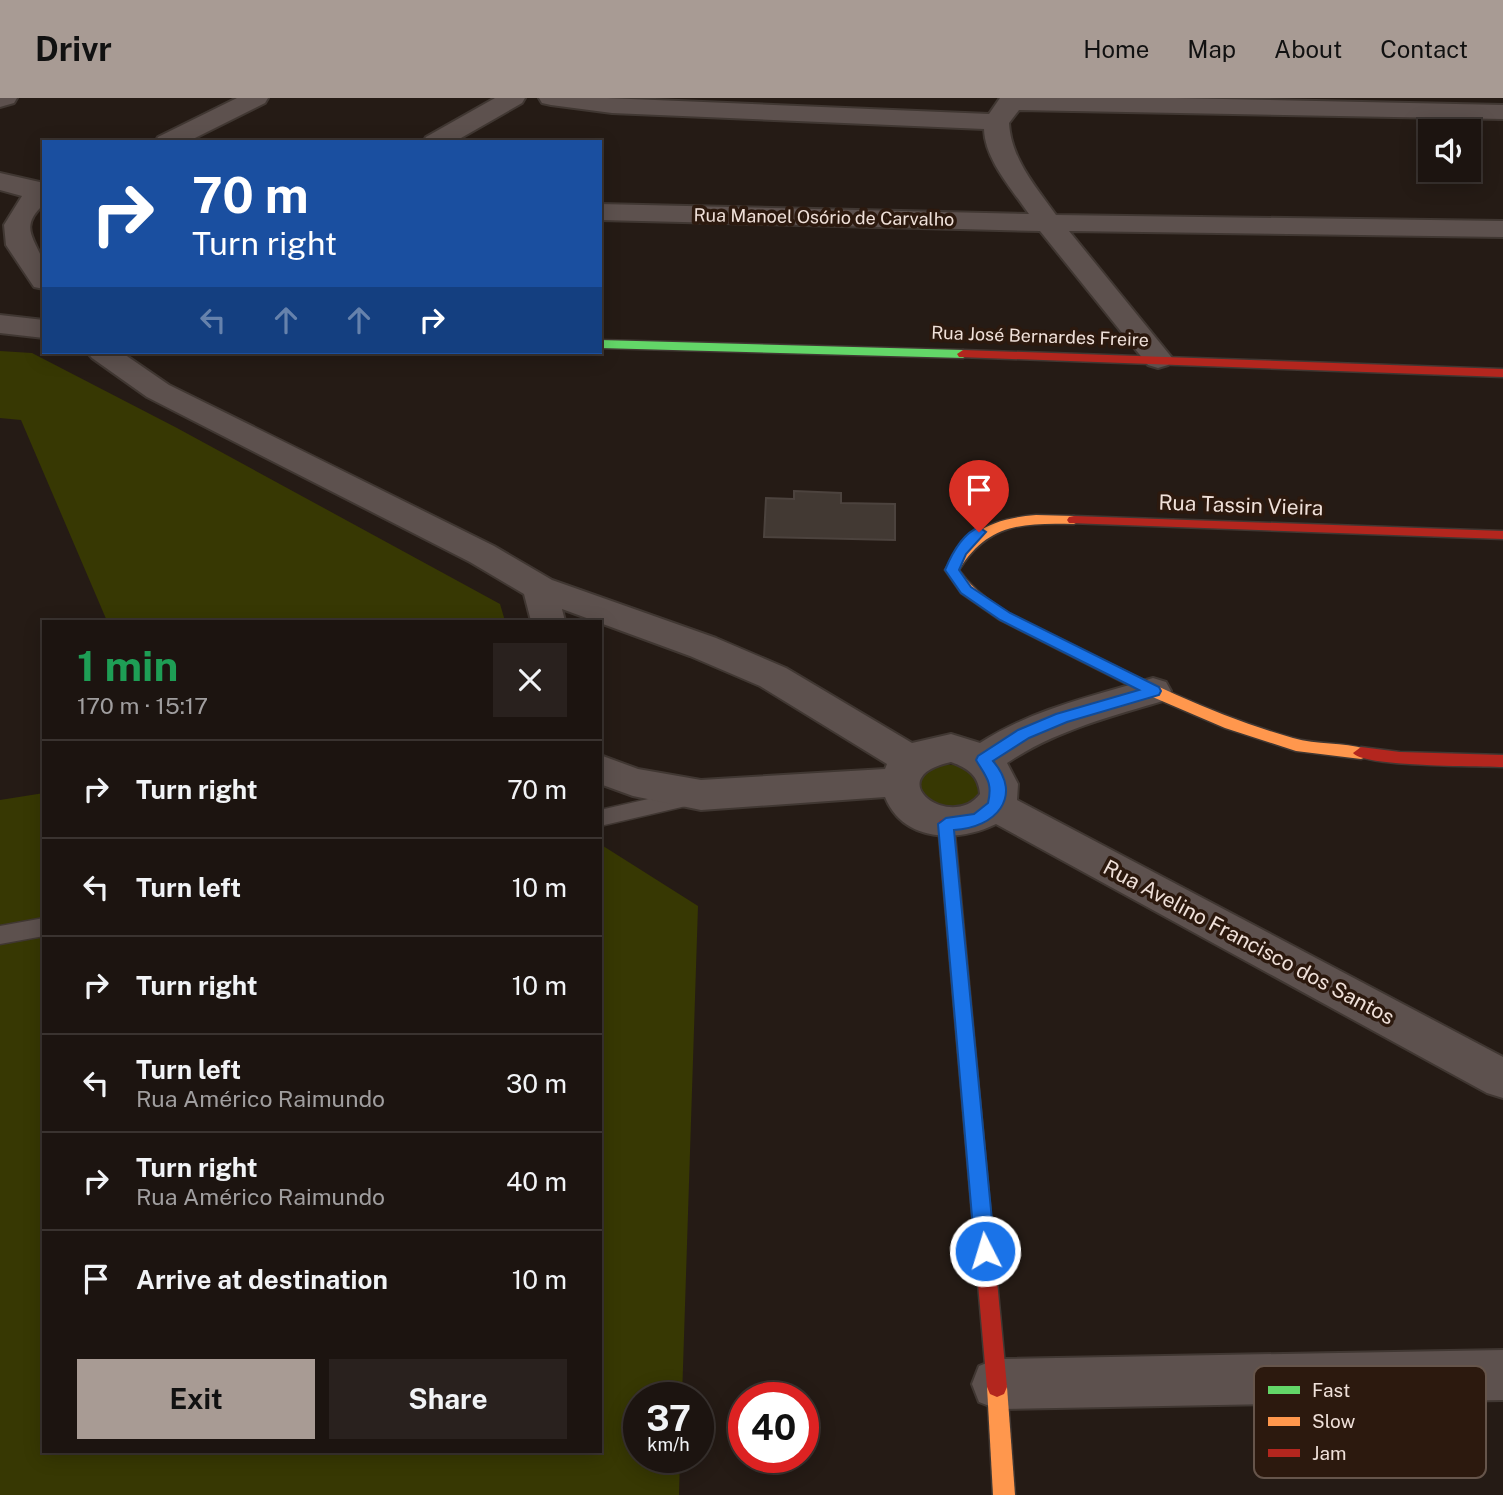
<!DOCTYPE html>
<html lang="en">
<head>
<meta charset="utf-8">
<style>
  :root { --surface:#1c1410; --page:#29211e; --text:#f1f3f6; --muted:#a09e9f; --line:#3a3330; --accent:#a89b94 }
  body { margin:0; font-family:"Public Sans",sans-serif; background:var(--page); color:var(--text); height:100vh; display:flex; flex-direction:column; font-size:26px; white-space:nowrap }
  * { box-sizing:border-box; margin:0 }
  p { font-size:23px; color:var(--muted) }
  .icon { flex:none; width:38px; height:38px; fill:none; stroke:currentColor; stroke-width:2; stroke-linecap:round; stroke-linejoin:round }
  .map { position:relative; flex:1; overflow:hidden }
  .details { position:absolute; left:42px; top:522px; width:560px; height:833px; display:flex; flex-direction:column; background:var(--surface); border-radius:0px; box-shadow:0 4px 18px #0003,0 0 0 2px var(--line) }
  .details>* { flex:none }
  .banner { position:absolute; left:42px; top:42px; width:560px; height:214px; border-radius:0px; box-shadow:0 4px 18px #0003,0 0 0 2px var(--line); background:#1a4fa0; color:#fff; overflow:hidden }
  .tools { position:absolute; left:1418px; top:21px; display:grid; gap:14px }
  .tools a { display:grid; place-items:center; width:63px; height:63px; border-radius:0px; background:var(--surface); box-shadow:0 4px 18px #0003,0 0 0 2px var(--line); font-size:35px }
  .speed { position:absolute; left:623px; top:1284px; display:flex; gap:14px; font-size:35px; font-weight:700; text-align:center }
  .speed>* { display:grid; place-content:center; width:91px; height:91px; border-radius:50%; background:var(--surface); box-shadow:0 4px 18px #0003,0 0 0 2px var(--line); line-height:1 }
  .speed small { font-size:18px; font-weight:400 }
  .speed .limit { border:10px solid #d22; background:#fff; color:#111 }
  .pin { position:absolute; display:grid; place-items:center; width:60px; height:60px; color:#fff; margin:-72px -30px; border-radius:50% 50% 50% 0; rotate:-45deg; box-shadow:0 0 7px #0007 }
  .pin .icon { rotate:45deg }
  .me { position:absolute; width:77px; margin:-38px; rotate:355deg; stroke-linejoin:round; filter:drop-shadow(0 0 5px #0008) }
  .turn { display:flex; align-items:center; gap:24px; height:147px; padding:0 35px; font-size:32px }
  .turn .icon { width:91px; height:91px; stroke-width:2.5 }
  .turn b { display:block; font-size:49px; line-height:60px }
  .lanes { display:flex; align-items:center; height:66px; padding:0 35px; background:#0003; justify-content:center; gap:35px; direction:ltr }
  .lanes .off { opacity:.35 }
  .round { display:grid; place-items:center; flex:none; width:74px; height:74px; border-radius:0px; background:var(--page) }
  .head { display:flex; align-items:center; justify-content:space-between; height:119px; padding:0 35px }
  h1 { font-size:42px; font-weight:700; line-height:52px; color:#1e9e55 }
  .action { display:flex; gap:14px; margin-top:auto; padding:14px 35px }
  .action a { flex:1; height:80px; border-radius:0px; background:var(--accent); color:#111; font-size:28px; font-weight:700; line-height:80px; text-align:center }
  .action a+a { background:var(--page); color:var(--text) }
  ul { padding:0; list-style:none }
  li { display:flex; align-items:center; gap:21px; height:98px; padding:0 35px; border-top:2px solid var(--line) }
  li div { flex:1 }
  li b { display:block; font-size:26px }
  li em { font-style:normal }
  header { display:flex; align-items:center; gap:42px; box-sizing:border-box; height:98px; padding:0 35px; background:var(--accent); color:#111 }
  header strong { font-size:33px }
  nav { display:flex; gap:38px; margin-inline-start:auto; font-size:24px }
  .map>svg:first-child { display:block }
  .green { fill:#373803 }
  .building { fill:#423933; stroke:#4c433e; stroke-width:2 }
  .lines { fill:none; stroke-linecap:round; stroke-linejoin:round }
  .lane-casing { stroke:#403732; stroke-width:3 }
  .street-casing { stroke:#403732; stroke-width:4 }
  .fast-casing { stroke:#403732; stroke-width:3 }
  .slow-casing { stroke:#403732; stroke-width:3 }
  .jam-casing { stroke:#403732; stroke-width:3 }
  .lane { fill:#5d514e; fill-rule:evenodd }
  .street { fill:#5d514e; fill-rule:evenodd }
  .fast { fill:#63d668; fill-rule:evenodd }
  .slow { fill:#ff974d; fill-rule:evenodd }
  .jam { fill:#b3261e; fill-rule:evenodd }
  .route { fill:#1a73e8; stroke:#114b97; stroke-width:2 }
  .labels { text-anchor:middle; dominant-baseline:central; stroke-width:7; stroke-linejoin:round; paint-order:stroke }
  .far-street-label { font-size:18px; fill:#efe0d9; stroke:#2c190e }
  .street-label { font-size:21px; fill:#efe0d9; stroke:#2c190e }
  .key { fill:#2c190e; stroke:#66554b; stroke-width:2 }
  .key-label { font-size:19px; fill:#efe0d9 }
</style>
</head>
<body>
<header>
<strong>Drivr</strong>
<nav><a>Home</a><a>Map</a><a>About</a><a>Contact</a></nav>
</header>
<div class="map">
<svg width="1503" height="1397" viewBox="0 0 1503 1397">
  <rect width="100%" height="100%" fill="#251b15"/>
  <g class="green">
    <path d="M0,253L32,255L177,330L500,506L505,523H107L21,322L0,320Z"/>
    <path d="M942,666C968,667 977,673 983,697L968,714L923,708L916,682L922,673Z"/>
    <path d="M44,695V1353H600V746L698,808L682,1300H639V1360H680L679,1397H0V702Z"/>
  </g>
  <path class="building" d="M794,393L841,395V405L895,406V442L764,439L766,400L794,401Z"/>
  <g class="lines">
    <g class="lane-casing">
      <g id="lane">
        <path d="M692,691L699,693L703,699L699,705L600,728V712Z"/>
        <path d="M44,820V838L0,846V828Z"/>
      </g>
    </g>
    <g class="street-casing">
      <g id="street">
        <path d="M0,0H17L14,5L0,9Z"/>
        <path d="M237,0H268L265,5L187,44H155L158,39Z"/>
        <path d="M495,0H525L522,5L454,44H423L426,39Z"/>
        <path d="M539,0H607L989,16L1000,0H1176L1503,7V21L1019,12L1009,25C1011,61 1036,89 1056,117L1503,123V139L1069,133L1173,261L1168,267L1158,270L1148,267L1040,133L600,122V106L1029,116C1012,91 985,62 984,31L612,15L551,7L542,5Z"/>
        <path d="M0,75L44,85V106C19,129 34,139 43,163C46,170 44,183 44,191L34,189L6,147L4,127L22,98L0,92Z"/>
        <path d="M0,217L44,222V240L0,235Z"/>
        <path d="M87,254H121L169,287L494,448L552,482L716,540L786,570L912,645L951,636L980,645C1033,611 1093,598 1153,580L1166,584L1171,593L1166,602C1110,619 1056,632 1007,665L1018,686L1017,702L1503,959V1000L1487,995L996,726C958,745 903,744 885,699L701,712L633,698L600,686V657L638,671L701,682L885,671L887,666L760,588L690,558L562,511L565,523H531L524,496L470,464L147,299L92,260ZM951,664C968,670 979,678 980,696C951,734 878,680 951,664Z"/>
        <path d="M1503,1252V1302L997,1311L979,1304L972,1286L979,1268L997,1261Z"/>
      </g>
    </g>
    <g class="fast-casing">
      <path id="fast" d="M600,242L963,252L969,256L963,260L600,250Z"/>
    </g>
    <g class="slow-casing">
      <g id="slow">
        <path d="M1036,417L1074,418L1081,422L1074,426C1023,425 988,425 959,472C987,512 1040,530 1082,552C1151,586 1219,619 1293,640C1317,647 1343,644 1366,651L1369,655L1366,659L1361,661L1296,653L1225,630L1148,597L1000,522L961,495L945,472C969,433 990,421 1036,417Z"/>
        <path d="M997,1279L1004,1282L1007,1289L1015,1397H993L987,1289L990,1282Z"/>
      </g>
    </g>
    <g class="jam-casing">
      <g id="jam">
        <path d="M963,252L1503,271V279L959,259L957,256Z"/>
        <path d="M1074,418L1503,433V441L1069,425L1067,422L1069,419Z"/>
        <path d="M1361,649L1400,654L1503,657V669C1480,668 1363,669 1353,655Z"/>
        <path d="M946,720L952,722L954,726L1007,1289L1004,1296L997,1299L990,1296L987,1289L938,726L940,722Z"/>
      </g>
    </g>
    <use href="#lane" class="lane"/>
    <use href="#street" class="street"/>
    <use href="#fast" class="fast"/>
    <use href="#slow" class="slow"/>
    <use href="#jam" class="jam"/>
  </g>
  <path class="route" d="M979,429L986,434L966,456L959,472L971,489L1010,515L1159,589L1161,593L1159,597L1067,624L1029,640L993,663C1024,699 995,730 954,732L995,1153L992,1159L985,1162L978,1159L975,1153L938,726L946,720L974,716L988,705C993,684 986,679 976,662L978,658L1018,632L1056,616L1139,592L1000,522L961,495L945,472C952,455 962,436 979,429Z"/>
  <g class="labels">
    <g class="far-street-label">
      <text transform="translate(824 119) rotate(1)">Rua Manoel Osório de Carvalho</text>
      <text transform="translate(1040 238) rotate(2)">Rua José Bernardes Freire</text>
    </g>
    <g class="street-label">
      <text transform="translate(1241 407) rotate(2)">Rua Tassin Vieira</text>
      <text transform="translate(1249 844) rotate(28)">Rua Avelino Francisco dos Santos</text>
    </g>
  </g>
  <rect x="1254" y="1268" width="232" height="112" rx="10" class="key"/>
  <rect x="1268" y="1288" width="32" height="8" fill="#63d668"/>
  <rect x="1268" y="1319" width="32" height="9" fill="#ff974d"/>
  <rect x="1268" y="1351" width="32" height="8" fill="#b3261e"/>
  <g class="key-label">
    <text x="1312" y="1299">Fast</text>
    <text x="1312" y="1330">Slow</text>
    <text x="1312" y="1362">Jam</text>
  </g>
</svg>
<div class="tools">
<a><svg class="icon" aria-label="sound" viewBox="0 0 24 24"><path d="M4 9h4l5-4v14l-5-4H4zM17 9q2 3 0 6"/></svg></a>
</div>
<div class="speed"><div>37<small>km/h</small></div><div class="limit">40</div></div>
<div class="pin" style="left:979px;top:434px;background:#d93025"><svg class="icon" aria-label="arrive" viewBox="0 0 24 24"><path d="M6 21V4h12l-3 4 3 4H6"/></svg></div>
<svg class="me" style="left:985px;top:1153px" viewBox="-20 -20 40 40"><circle r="17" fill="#1a73e8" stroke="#fff" stroke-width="3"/><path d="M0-11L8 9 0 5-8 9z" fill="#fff"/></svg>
<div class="banner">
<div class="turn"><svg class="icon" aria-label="right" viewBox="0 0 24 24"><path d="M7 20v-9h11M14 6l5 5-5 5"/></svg><div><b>70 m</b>Turn right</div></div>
<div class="lanes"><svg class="icon off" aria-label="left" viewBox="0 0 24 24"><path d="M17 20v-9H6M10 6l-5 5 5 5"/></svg><svg class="icon off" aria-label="ahead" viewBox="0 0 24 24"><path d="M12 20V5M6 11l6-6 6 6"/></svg><svg class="icon off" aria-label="ahead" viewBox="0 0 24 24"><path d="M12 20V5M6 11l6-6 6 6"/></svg><svg class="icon" aria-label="right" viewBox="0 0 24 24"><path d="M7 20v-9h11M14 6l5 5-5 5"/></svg></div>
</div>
<section class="details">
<div class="head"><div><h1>1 min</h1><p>170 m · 15:17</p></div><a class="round"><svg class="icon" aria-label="close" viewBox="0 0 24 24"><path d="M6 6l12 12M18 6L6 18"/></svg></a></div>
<ul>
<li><svg class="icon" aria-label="right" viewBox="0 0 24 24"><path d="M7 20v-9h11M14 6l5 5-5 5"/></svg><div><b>Turn right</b></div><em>70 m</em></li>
<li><svg class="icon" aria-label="left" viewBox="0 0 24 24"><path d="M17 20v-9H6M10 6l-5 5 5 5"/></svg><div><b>Turn left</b></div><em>10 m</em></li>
<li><svg class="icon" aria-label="right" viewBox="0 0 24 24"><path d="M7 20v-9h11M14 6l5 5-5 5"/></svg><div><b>Turn right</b></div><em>10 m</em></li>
<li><svg class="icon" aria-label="left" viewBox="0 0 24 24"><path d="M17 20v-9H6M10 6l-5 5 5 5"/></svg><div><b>Turn left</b><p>Rua Américo Raimundo</p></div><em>30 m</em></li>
<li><svg class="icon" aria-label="right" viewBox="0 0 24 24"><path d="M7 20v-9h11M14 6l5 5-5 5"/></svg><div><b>Turn right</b><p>Rua Américo Raimundo</p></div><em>40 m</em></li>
<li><svg class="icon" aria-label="arrive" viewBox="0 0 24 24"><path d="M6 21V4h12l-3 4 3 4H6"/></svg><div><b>Arrive at destination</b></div><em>10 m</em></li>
</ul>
<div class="action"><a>Exit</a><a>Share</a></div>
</section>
</div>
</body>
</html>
